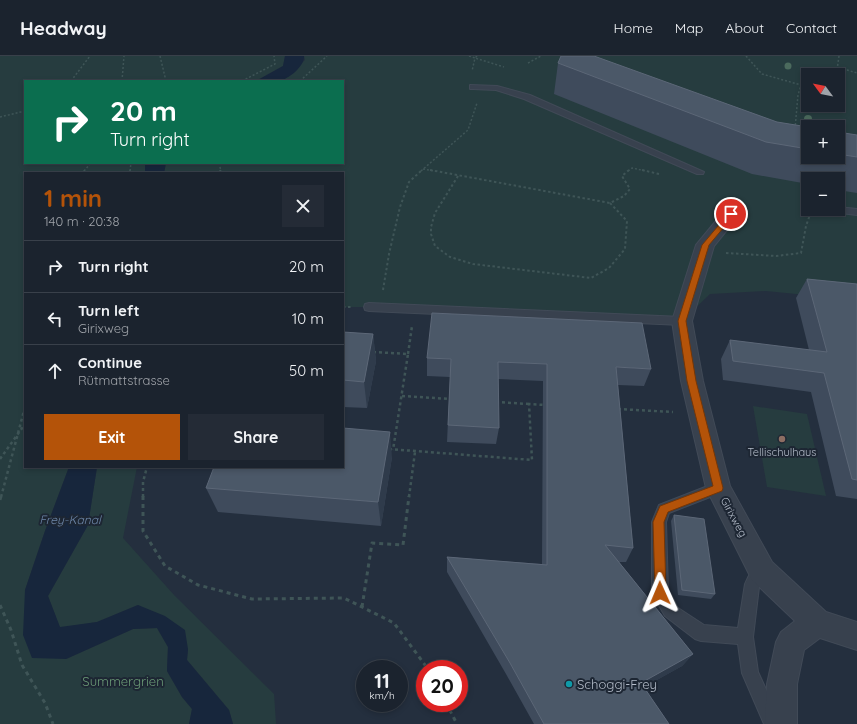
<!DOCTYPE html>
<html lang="en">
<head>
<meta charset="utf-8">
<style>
  :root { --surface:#1b232e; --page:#242b36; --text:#f1f3f6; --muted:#a0a4aa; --line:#39404a; --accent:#b45309 }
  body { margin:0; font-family:Quicksand,sans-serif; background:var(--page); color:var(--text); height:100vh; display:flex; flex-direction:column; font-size:15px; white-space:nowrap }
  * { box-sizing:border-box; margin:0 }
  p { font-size:13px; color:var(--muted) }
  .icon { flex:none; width:22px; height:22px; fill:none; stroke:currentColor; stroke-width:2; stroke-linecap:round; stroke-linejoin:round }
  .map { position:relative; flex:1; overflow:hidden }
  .sheet { position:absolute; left:24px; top:116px; width:320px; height:296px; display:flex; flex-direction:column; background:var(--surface); border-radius:0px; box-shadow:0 2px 6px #0003,0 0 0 1px var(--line) }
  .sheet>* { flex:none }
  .guide { position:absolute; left:24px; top:24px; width:320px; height:84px; border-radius:0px; box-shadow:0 2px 6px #0003,0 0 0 1px var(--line); background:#0b6e4f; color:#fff; overflow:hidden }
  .needle { width:26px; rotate:302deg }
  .controls { position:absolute; left:801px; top:12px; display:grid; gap:8px }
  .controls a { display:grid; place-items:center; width:44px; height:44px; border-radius:0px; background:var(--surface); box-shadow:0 2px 6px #0003,0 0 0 1px var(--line); font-size:20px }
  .speed { position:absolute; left:356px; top:604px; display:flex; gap:8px; font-size:20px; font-weight:700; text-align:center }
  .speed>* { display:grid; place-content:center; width:52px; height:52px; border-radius:50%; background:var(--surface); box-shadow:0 2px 6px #0003,0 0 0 1px var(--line); line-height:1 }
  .speed small { font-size:10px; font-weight:400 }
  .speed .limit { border:6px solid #d22; background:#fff; color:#111 }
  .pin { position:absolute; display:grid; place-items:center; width:34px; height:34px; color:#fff; margin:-17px; border:2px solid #fff; border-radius:50%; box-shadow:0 1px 4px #0007 }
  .me { position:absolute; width:44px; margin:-22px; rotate:359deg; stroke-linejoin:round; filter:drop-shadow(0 0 3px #0008) }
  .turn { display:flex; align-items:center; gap:14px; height:84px; padding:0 20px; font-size:18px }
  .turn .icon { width:52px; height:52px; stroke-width:2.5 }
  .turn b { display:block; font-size:28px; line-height:34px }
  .round { display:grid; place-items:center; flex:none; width:42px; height:42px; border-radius:0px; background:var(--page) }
  .summary { display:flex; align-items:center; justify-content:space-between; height:68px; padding:0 20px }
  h1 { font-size:24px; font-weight:700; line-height:30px; color:var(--accent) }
  .cta { display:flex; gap:8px; margin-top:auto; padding:8px 20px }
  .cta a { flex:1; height:46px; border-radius:0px; background:var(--accent); color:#fff; font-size:16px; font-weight:700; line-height:46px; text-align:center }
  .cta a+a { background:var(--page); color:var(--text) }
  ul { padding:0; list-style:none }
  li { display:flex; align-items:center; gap:12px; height:52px; padding:0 20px; border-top:1px solid var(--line) }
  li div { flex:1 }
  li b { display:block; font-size:15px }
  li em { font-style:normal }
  header { display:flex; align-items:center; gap:24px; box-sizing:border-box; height:56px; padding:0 20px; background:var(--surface); border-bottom:1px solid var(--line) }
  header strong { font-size:19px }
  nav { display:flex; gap:22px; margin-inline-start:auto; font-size:14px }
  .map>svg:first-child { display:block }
  .green { fill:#263c3f; fill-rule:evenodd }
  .water { fill:#17263c }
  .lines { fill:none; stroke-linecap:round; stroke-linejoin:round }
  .lane-casing { stroke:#414a57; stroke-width:2 }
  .street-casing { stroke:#414a57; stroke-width:2 }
  .path-far3 { stroke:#3f5557; stroke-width:1.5; stroke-dasharray:2 2; stroke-linecap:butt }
  .path-far2 { stroke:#3f5557; stroke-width:2; stroke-dasharray:2.5 2.5; stroke-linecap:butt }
  .path-far1 { stroke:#3f5557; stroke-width:2.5; stroke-dasharray:3 3; stroke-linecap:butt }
  .path { stroke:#3f5557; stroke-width:3; stroke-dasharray:4 4; stroke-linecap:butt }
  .lane { fill:#38414e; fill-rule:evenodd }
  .street { fill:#38414e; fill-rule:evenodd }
  .tree { fill:#4b6a5d }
  .wall { fill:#3f4b5c }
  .shaded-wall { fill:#2f3b4b }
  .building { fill:#4b5868; stroke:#5c6777 }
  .route { fill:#b45309; stroke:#753606 }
  .education-dot { fill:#8d6e63; stroke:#1d2633; stroke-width:1.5 }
  .culture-dot { fill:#0f9aa8; stroke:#1d2633; stroke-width:1.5 }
  .labels { text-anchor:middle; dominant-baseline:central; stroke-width:4; stroke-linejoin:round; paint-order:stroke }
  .poi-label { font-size:11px; fill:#b4bcc9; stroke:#1d2633 }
  .street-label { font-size:11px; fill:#b4bcc9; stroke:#1d2633 }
  .water-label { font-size:12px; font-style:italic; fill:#6d86a8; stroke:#1d2633 }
  .near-park-label { font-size:13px; fill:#6b9a76; stroke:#1d2633 }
  .near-poi-label { font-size:13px; fill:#b4bcc9; stroke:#1d2633; text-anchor:start }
</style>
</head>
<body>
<header>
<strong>Headway</strong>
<nav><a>Home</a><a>Map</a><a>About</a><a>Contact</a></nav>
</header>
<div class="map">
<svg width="857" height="668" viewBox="0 0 857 668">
  <rect width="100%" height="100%" fill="#242f3e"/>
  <g class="green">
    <path d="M0,0H285L283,10L256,25H25V107H145V117H25V411H69L45,475L25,534L66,603L133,573L157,572L168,591L167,615L182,641L192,653L189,668H0Z"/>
    <path d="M304,0H857V244L766,235L710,238L682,265L380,251H343V117H164L166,107H343V25H280L286,22L305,4ZM808,19H838V49H808ZM808,71H838V101H808ZM808,123H838V153H808Z"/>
    <path d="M753,350L807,358L826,440L767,431Z"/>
    <path d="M97,411H137L123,482L174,539L274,638L276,668H233L229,654L187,604L188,593L138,549L97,566L60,572L48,540L88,469Z"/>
  </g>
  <g class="water">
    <path d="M285,0H304C305,10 288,24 278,25C271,26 263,25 256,25L283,10Z"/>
    <path d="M145,107H166L164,117H145Z"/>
    <path d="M69,411H97L88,469L48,540L60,571L97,566L138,549L165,560L185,574L188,593L187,604L229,654L233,668H189L192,653L182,641L167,615L168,591L157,572L133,573L66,603L32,602L23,579L25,534L45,475Z"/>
  </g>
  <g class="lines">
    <g class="lane-casing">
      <g id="lane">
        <path d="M470,29L497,30L530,39L704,116L703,118H697L524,43L496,34L473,33H470Z"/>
        <path d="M838,151L857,153V159L832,156L827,153H838Z"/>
        <path d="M369,247L682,261L686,262L687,265L686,268L682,269L369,255L365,254L364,251L365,248Z"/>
        <path d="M718,426L723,428L725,432L723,436L669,457L666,466L668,536L675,550L704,569L738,572L745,528C748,520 754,511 762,508L767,510L769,515L759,531L753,581L758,616L782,668H764L742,617L738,588L701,585L695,583L665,560L652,537V466L659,449Z"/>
      </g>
    </g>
    <g class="street-casing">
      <path id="street" d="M731,153L737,154L740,158L714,190L692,265L703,325L730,430L772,506L826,556L857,566V594L820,582L804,594L797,628V668H765L767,628L776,586L781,576L795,565L752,524L706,432L681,325L672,265L696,189L725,154Z"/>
    </g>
    <g class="path-far3">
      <path d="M160,0L166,25"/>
      <path d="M469,0L475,2L472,15"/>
      <path d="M477,0L475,2L504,11"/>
      <path d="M746,0L762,18L801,29"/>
      <path d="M839,0L837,14H847L857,17"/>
      <path d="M528,7L541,0"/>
      <path d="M826,19L837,14"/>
      <path d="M71,25L90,0"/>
      <path d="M122,25L124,0"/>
      <path d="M242,25L275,8L274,0"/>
      <path d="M300,25L327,0"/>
      <path d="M0,61L25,55"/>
      <path d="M795,73L798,39L801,29L808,26"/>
      <path d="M219,107L221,115"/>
      <path d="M423,113L435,115"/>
      <path d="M84,115L91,107"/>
      <path d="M130,115L131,107"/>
      <path d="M421,115L468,74L477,47"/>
      <path d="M628,115L632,112L646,115"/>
    </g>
    <g class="path-far2">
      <path d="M220,114L221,117"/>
      <path d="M430,114L610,147L624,140L630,133L622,120L629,114"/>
      <path d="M642,114L659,118"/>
      <path d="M83,117L85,114"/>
      <path d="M130,117V114"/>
      <path d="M458,120L435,157L431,171V178L435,190L450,201L473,208L591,222L609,212L625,193L627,165L610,147"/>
      <path d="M726,197L776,200L801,197L806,170L812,153"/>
      <path d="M383,234L389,198L400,151L409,126L422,114"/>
      <path d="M343,251H351"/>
    </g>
    <g class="path-far1">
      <path d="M373,296L408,298L393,394"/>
      <path d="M408,298L412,270"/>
      <path d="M402,340L451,343"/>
      <path d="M496,346L529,348"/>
      <path d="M618,353L673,356"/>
      <path d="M389,393L532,404L529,348L545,349"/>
      <path d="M0,403L25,368"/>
      <path d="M1,441L25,351"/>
      <path d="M143,441V426L147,411"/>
      <path d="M409,441L415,396"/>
    </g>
    <g class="path">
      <path d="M143,440V475L165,510L198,529L252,543L344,542L394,567L428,613"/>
      <path d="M0,444L1,440"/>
      <path d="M0,549L11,574L22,609L45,647L53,668"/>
      <path d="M362,551L372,487L403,489L409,440"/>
      <path d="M446,647L457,668"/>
    </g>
    <use href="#lane" class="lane"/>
    <use href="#street" class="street"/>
  </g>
  <g class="tree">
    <circle cx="788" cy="10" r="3.5"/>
    <circle cx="808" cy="63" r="4"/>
  </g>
  <g class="wall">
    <path d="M558,7L777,66L808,71V101H838V76L857,79V137L838,134V123H808V128L752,118L554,38Z"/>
    <path d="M807,223L857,228V443L836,440L811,336L723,324L721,303L730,284L809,294L796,242Z"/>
    <path d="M343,276L373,278L376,305L367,352L343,351Z"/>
    <path d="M427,302L651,313L644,330L618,329L633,492L626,506H619L693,598L682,610L644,631L669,668H534L506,618L447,516V501L542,508L543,325L498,323L499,372L496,388L447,386L450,321L427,320Z"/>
    <path d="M392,401L381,470L218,456L206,432Z"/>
    <path d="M674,459L715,538L711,543L678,539L671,465Z"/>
  </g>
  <g class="shaded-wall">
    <path d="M373,278L376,305L367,352L364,326Z"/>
    <path d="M390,376L392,401L381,470L378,446Z"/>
    <path d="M693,598L682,610L632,638L641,627Z"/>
  </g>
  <g class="building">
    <path d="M561,0H594L777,66L808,71V93L766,86L558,7Z"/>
    <path d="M838,76L857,79V101L838,98Z"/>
    <path d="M807,223L857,228V424L852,423L824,317L733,305L730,284L827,296Z"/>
    <path d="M432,257L642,267L651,313L616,311L633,492L605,489L693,598L641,627L669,668H544L510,607L447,501L547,509V308L498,306L499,372L448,369L451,303L427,302Z"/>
    <path d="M343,276L373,278L364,326L343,324Z"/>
    <path d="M343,372L390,376L378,446L206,432L214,411H343Z"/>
    <path d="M674,459L704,463L715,538L682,534Z"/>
  </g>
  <path class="route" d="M731,156L735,158L709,189L686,265L696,325L723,432L722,435L668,456L664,466L666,537L664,541L660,542L656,541L655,537L653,466L660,450L713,430L687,325L678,265L702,189L729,157Z"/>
  <circle class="education-dot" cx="782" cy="383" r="4"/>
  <circle class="culture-dot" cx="569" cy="628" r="4"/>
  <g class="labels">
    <g class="poi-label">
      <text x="782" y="396">Tellischulhaus</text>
    </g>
    <g class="street-label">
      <text transform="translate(734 461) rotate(62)">Girixweg</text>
    </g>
    <g class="water-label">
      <text x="70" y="463">Frey-Kanal</text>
    </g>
    <g class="near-park-label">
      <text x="123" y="625">Summergrien</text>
    </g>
    <g class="near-poi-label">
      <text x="577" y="628">Schoggi-Frey</text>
    </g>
  </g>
</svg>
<div class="controls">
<a><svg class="needle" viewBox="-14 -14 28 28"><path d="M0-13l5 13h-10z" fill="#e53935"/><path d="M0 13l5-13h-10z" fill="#a0a4aa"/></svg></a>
<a>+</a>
<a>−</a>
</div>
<div class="speed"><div>11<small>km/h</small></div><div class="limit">20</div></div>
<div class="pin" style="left:731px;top:158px;background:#d93025"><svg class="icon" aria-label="arrive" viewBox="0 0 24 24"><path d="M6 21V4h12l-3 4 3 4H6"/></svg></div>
<svg class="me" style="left:660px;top:537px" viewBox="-20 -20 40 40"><path d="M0-17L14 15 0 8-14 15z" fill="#b45309" stroke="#fff" stroke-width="4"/></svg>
<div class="guide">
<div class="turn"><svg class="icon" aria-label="right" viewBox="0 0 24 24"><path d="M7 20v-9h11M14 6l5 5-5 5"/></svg><div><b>20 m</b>Turn right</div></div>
</div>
<section class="sheet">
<div class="summary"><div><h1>1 min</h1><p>140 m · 20:38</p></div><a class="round"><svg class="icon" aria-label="close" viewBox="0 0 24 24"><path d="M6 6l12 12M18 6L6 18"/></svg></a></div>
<ul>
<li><svg class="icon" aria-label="right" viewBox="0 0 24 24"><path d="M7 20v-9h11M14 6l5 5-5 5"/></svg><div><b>Turn right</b></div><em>20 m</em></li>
<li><svg class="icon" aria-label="left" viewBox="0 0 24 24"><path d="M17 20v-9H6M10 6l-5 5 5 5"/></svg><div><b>Turn left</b><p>Girixweg</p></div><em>10 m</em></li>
<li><svg class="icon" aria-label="ahead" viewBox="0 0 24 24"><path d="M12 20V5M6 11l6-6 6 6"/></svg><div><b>Continue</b><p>Rütmattstrasse</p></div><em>50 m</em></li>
</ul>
<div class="cta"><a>Exit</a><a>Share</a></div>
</section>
</div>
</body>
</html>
